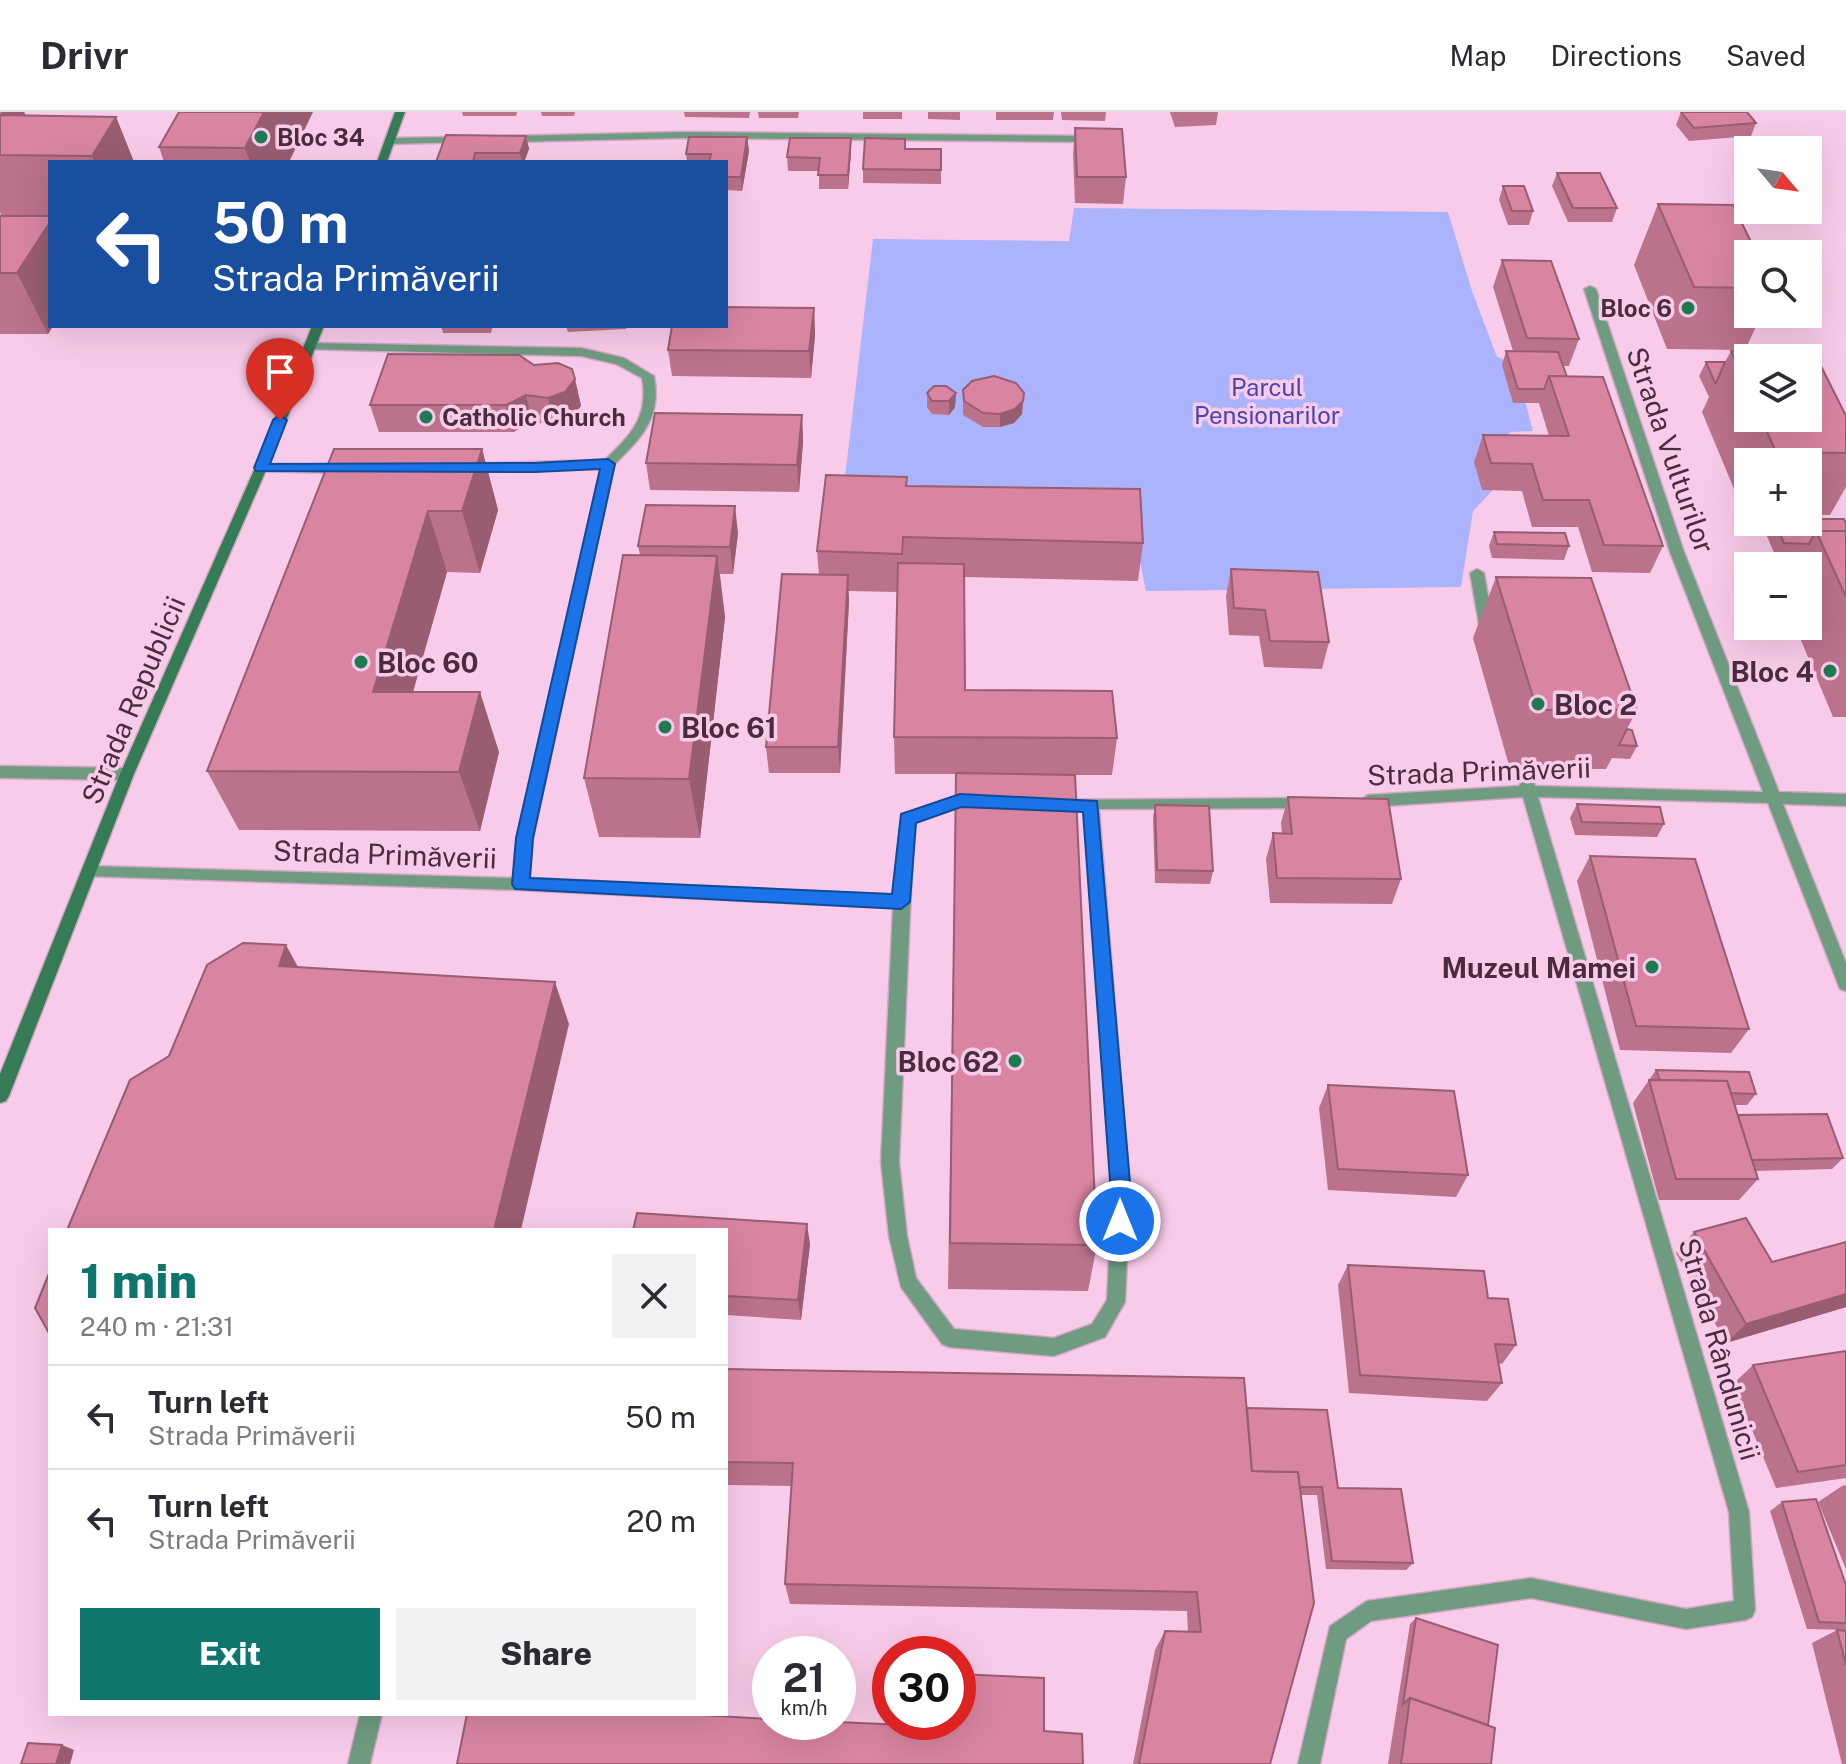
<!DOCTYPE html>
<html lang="en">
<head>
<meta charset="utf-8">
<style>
  :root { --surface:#fff; --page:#f2f2f3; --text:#2b2b33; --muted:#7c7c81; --line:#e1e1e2; --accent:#0f766e }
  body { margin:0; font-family:"Public Sans",sans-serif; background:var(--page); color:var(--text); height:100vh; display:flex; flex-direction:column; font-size:30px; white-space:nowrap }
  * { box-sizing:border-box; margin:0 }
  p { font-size:26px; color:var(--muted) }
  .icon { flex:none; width:44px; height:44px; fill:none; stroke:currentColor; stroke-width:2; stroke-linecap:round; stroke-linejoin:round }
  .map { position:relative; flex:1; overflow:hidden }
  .drawer { position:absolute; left:48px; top:1116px; width:680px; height:488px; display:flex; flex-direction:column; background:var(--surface); border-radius:0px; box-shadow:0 8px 32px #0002 }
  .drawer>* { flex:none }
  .guide { position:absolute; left:48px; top:48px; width:680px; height:168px; border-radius:0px; box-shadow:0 8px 32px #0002; background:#1a4fa0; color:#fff; overflow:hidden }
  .needle { width:52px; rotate:119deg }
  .buttons { position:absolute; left:1734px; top:24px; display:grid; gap:16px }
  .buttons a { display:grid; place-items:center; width:88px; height:88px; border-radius:0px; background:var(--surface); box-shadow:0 8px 32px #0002; font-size:40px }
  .speed { position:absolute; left:752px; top:1524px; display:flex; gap:16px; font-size:40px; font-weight:700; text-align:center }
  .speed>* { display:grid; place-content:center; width:104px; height:104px; border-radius:50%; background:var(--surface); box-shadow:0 8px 32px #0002; line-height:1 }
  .speed small { font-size:20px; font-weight:400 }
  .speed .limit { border:12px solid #d22; background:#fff; color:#111 }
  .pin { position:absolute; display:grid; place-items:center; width:68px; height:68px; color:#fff; margin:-82px -34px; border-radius:50% 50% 50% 0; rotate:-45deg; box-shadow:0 0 8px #0007 }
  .pin .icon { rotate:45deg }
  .me { position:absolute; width:88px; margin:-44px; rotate:0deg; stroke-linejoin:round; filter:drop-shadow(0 0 6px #0008) }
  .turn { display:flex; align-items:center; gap:28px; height:168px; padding:0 32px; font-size:36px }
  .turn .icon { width:104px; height:104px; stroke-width:2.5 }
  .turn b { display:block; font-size:56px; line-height:68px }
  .round { display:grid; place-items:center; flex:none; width:84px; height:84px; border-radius:0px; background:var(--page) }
  .summary { display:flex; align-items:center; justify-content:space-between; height:136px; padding:0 32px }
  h1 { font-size:48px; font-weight:800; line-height:60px; color:var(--accent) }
  .cta { display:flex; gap:16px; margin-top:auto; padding:16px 32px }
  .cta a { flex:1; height:92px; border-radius:0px; background:var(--accent); color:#fff; font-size:32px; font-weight:800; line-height:92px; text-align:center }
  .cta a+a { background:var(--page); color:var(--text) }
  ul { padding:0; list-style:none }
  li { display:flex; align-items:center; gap:24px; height:104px; padding:0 32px; border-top:2px solid var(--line) }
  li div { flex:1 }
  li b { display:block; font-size:30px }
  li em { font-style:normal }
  header { display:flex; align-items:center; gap:48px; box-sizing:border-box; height:112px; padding:0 40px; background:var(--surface); border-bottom:2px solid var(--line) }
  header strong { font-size:38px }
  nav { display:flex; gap:44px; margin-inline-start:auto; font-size:28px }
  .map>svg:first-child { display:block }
  .green { fill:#aab3fc }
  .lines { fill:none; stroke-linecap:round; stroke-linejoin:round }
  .service-casing { stroke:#d2a8c5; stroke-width:3 }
  .minor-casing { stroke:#d2a8c5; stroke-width:3 }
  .secondary-casing { stroke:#d2a8c5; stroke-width:3 }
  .service { fill:#6f9b81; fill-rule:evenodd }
  .minor { fill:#6f9b81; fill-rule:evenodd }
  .secondary { fill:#347b56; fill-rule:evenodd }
  .wall { fill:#bb728b; fill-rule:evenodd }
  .shaded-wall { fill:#985d71 }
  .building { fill:#d985a2; stroke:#985d71; stroke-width:2 }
  .route { fill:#1a73e8; stroke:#114b97; stroke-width:2 }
  .poi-dot { fill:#1e7a50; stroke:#f9cbea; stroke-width:3 }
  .labels { text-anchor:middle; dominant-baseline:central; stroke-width:7; stroke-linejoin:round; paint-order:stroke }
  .far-poi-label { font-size:24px; font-weight:bold; fill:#4a2c41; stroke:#f9cbea; text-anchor:start }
  .far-park-label { font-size:24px; fill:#4745b0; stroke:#f9cbea }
  .street-label { font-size:28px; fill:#4a2c41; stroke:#f9cbea }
  .poi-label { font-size:28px; font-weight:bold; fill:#4a2c41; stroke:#f9cbea; text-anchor:start }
</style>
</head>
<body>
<header>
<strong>Drivr</strong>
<nav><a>Map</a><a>Directions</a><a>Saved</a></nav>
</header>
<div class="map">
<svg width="1846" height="1652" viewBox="0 0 1846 1652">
  <rect width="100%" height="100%" fill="#f9cbea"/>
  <path class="green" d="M1074,96L1448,100L1472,179L1497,245L1515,251L1533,319L1511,320L1482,352L1492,379L1473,399L1461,475L1146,479L1135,425L840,408L873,127L1069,129Z"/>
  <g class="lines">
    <g class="service-casing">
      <path id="service" d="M360,1602H382L370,1652H348Z"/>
    </g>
    <g class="minor-casing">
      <g id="minor">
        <path d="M684,20L1094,24L1099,27L1094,30L684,26L506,30L501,27L506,24Z"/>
        <path d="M462,25L467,28L466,30L390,32L385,29L390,26Z"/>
        <path d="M1590,174L1596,177L1684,440L1779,680L1846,682V694L1783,692L1846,851V879L1840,877L1838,872L1768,691L1538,685L1749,1400L1755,1498L1752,1505L1745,1508L1686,1517L1531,1486L1371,1509L1346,1527L1320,1652H1298L1330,1514L1367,1489L1531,1466L1686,1497L1734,1489L1729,1400L1523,685L1368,695L1360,689L1368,683L1520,674L1510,637L1517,632L1524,637L1535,674L1763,680L1670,440L1584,177Z"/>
        <path d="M310,231L581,236L624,246L654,264C662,306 642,325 614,353L533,726L529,766L894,783L902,703L960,683L978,685L981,689L978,693L960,695L914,710L899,1050L907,1124L916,1166L954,1217L1054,1226L1092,1212L1107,1188L1112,1082L1084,697L1051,696L1048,692L1051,688L1310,686L1313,690L1310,694L1305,696L1099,697L1130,1082L1125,1190L1105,1225L1054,1244L949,1235L942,1232L901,1175L889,1124L881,1050L893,796L521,778L84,764L81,760L89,754L514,766L517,726L601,356L469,360L463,356L469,352L605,348C631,322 649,305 642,266L616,252L581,244L306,237L304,235Z"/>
        <path d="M261,352L345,353L351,357L345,361L257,359V353Z"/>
        <path d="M1477,457L1484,461L1494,518L1487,523L1480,518L1470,461Z"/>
        <path d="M0,654L127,656L134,662L127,668L0,666Z"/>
      </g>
    </g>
    <g class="secondary-casing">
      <g id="secondary">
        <path d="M395,0H405L387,50H377Z"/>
        <path d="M312,214H324L267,356L134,662L9,984L6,989L0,991V962L120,662L255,356Z"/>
      </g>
    </g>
    <use href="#service" class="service"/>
    <use href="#minor" class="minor"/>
    <use href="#secondary" class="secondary"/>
  </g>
  <g class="wall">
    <path d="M0,0H24L26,4L116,5L134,50H50V104L1,103L0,100Z"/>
    <path d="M179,0L289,50H164L159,35Z"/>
    <path d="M462,0H517L516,4H463Z"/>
    <path d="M541,0H575L574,4H542Z"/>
    <path d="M684,0H750L749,6L685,5Z"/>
    <path d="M758,0H799L798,6H759Z"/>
    <rect x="863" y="0" width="39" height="7"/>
    <path d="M928,0H960V8L928,7Z"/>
    <path d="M996,0H1054L1053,8H996Z"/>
    <path d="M1061,0H1106L1105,9L1062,8Z"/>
    <path d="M1170,0H1218L1216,13L1175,15Z"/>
    <path d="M1681,0L1756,11L1751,24L1689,29L1676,13Z"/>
    <path d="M1075,16L1126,65L1123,92L1075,91L1073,42Z"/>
    <path d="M526,24L529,37L524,50H436Z"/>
    <path d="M747,25L749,39L742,79L726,78V50H687L686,42Z"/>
    <path d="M851,26V40L848,77H819V59H788L787,45Z"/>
    <path d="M905,27V37H941V72L863,71V57Z"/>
    <path d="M1557,61L1617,96L1612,110H1568L1552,74Z"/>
    <path d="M1503,74L1533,99L1529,113H1508L1499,88Z"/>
    <path d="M1658,92L1748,176V202H1762L1745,238L1667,237L1634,153Z"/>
    <path d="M0,104L50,214H53L48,222H0Z"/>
    <path d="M1502,148L1579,227L1569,254H1563L1566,265L1663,434L1650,461L1592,460L1578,415H1532L1522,379L1482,378L1474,350L1483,323L1549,324L1539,291H1513L1502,253L1506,239H1513L1493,175Z"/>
    <path d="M814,196L815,223L811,266L672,264L668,238Z"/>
    <path d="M441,214H493L491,221H443Z"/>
    <path d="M566,214H627L626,217L568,220Z"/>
    <path d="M1731,239L1814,240L1846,304V375L1830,403H1808V350H1748V401H1744L1702,300L1709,285L1699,264L1706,250H1725ZM1748,246H1808V306H1748Z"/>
    <path d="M534,253L575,267L581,294L570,307L554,313L532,310L513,320H379L370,293Z"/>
    <path d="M963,278L1022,302L1014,311L1000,315H983L963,303Z"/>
    <path d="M927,281H956L955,295L949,303L932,302L927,295Z"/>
    <path d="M802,303L803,330L799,380L650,378L646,351Z"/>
    <path d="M482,337L498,398L480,461L447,460L413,580L499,640L480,719L239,718L207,659Z"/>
    <path d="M907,374L1143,431L1138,469L964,465L965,578L1117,626L1112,663H1075L1097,1133L1088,1179L948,1177L956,662H895L894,625L897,480L848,479L849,489L840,661H769L766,635L819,463L817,439Z"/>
    <path d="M1770,410H1808L1846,412V605H1833L1795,514H1808V454H1796L1801,446L1776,445L1765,420Z"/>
    <path d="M1494,420L1569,434L1564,448L1492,446L1489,434Z"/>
    <path d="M738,421L733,462H720L725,505L700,726L599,725L584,666L640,443L638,434Z"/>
    <path d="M1231,457L1329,530L1322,557L1264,555L1259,524L1229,523L1226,484Z"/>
    <path d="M1496,465L1637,598L1627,617L1637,634L1630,647L1612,646L1606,657H1510L1473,526Z"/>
    <path d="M1288,685L1401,767L1392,792L1270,791L1266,747L1273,721L1282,722L1281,711Z"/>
    <path d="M1577,692L1664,712L1657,725L1575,723L1570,706Z"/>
    <path d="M1155,693L1213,759L1210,772L1155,771L1153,706Z"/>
    <path d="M1590,744L1749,917L1731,941L1620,938L1577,769Z"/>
    <path d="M1656,958L1756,982L1747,993H1735L1738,1003L1843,1046L1832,1057L1756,1059L1758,1067L1739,1088H1659L1633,991Z"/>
    <path d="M1328,973L1468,1063L1456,1085L1328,1078L1319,996Z"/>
    <path d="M726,1118L810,1132L801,1208L726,1203Z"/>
    <path d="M1694,1120L1772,1150L1846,1130V1195L1726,1231L1676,1141Z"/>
    <path d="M1348,1153L1488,1186L1516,1233L1502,1252L1498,1251L1502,1271L1487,1289L1349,1281L1338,1173Z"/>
    <path d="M1846,1239V1366L1776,1376L1733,1272L1753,1253Z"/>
    <path d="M726,1257L1247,1296L1338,1376L1413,1451L1406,1458L1326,1457L1317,1383H1301L1270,1652H1133L1155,1538L1165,1519L1188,1520L1187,1499L790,1492L785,1472L791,1374L726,1373Z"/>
    <path d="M1846,1373V1457L1818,1390L1842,1374Z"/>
    <path d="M1782,1390L1846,1473V1518L1807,1517L1770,1399Z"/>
    <path d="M1416,1506L1488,1613L1491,1652H1388L1410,1512Z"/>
    <path d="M1837,1518L1846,1519V1652H1842L1812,1531Z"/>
  </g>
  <g class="shaded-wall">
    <path d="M2,0H24L43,41L0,4Z"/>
    <path d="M264,0H313L289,50H250L245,36Z"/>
    <path d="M116,5L134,50H94L92,44Z"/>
    <path d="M526,24L529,37L524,50H522L520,41Z"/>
    <path d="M747,25L749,39L742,79L741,65Z"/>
    <path d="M851,26V40L848,77V63Z"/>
    <path d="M50,110V214H53L48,222L17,161Z"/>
    <path d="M814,196L815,223L811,266L809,239Z"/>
    <path d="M575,267L581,294L570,307L554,313L548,286Z"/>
    <path d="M956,281L955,295L949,303V289Z"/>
    <path d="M1024,281L1022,302L1014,311L1000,315V302Z"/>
    <path d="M526,283L532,310L513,320L506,293Z"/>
    <path d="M802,303L803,330L799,380L797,353Z"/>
    <path d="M482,337L498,398L480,461L462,399Z"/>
    <path d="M735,394L738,421L733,462L730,435Z"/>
    <path d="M428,399L447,460L396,639L373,580Z"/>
    <path d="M717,444L725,505L700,726L689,667Z"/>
    <path d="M848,463L849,489L840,661L838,635Z"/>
    <path d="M480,580L499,640L480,719L459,660Z"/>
    <path d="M286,833L310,877L279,854Z"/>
    <path d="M555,870L569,912L521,1118H494Z"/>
    <path d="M807,1112L810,1132L801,1208L798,1188Z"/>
    <path d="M1846,1182V1195L1726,1231L1746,1212Z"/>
    <path d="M62,1633L74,1638L70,1652H56Z"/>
  </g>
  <g class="building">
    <path d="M179,0H264L245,36L159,35Z"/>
    <path d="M1681,0H1747L1756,11L1694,16Z"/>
    <path d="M0,3L116,5L92,44L0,43Z"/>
    <path d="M1075,16L1122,17L1126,65H1077Z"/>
    <path d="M446,23L526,24L520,41H475L473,50H436Z"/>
    <path d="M689,25H747L741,65H726V50H709L711,42H686Z"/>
    <path d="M790,26H851L848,63H818L820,46L787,45Z"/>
    <path d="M865,26L905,27V37H941V58L863,57Z"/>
    <path d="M1557,61H1600L1617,96H1573Z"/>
    <path d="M1503,74H1524L1533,99H1512Z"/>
    <path d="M1658,92L1733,93L1757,142H1748V176L1694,175Z"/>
    <path d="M0,104H50V110L17,161H0Z"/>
    <path d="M1502,148L1551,149L1579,227L1527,226Z"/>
    <path d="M726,195L814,196L809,239L668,238L672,214H726Z"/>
    <path d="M1506,239L1558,240L1567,265L1549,264L1544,277H1518Z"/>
    <path d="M1731,239L1814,240L1846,304V341L1776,340L1761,306H1808V246H1748V277Z"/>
    <path d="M388,242L519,243L534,253L558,251L572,257L575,267L565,280L548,286L526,283L506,293H370Z"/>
    <path d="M1706,250H1725L1716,271H1715Z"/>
    <path d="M994,264L1016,271L1024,281L1023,289L1015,297L1000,302L983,301L964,289L963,278L972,269Z"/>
    <path d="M1549,264L1603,265L1663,434L1604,433L1589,388H1543L1532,352L1491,351L1483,323L1569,324Z"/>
    <path d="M934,274H946L956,281L949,289H932L927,281Z"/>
    <path d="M655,301L802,303L797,353L646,351Z"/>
    <path d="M334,337H482L462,399H428L373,580H480L459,660L207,659Z"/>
    <path d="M826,363L907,365L906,374L1140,377L1143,431L903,425L902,442L817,439Z"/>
    <path d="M646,393L735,394L730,435L638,434Z"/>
    <path d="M1808,407H1844L1846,412V419H1816L1809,432L1784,431L1774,410H1808Z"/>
    <path d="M1816,419H1846V485Z"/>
    <path d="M1494,420L1565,421L1569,434L1497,432Z"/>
    <path d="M623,443L717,444L689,667L584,666Z"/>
    <path d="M898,451L964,452L965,578L1112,579L1117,626L894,625Z"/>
    <path d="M1231,457L1318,460L1329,530L1270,529L1265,498L1234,496Z"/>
    <path d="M782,462L848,463L838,635H766Z"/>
    <path d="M1496,465L1591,466L1637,598H1537Z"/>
    <path d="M1627,617L1632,618L1637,634L1619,633Z"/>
    <path d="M956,661L1075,663L1097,1133L950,1131Z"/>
    <path d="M1288,685L1388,687L1401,767L1277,766L1273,721L1292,722Z"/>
    <path d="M1577,692L1660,695L1664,712L1582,710Z"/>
    <path d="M1155,693L1209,694L1213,759L1157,758Z"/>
    <path d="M1590,744L1695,747L1749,917L1636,914Z"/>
    <path d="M243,831L286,833L279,854L555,870L494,1118H67L130,968L169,944L207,853Z"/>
    <path d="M1656,958L1749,960L1756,982L1731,981L1727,969L1660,968Z"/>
    <path d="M1649,968L1727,969L1758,1067H1676Z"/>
    <path d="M1328,973L1454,979L1468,1063L1338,1057Z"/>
    <path d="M1827,1002L1843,1046L1752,1048L1738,1003Z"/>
    <path d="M637,1101L807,1112L798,1188L726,1184V1118H633Z"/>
    <path d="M1746,1106L1772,1150L1846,1130V1182L1746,1212L1694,1120Z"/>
    <path d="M1348,1153L1484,1159L1488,1186L1508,1187L1516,1233L1495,1232L1502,1271L1360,1263Z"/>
    <path d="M50,1159V1223L35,1196Z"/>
    <path d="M1846,1239V1353L1798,1360L1753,1253Z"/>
    <path d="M726,1257L1244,1266L1252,1359L1298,1360L1314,1491L1270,1652H1139L1165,1519L1201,1520L1197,1480L785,1472L793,1351L726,1350Z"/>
    <path d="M1247,1296L1327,1298L1338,1376L1401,1377L1413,1451L1332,1449L1322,1375H1300L1298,1360L1252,1359Z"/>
    <path d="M1816,1387L1846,1473V1511L1819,1510L1782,1390Z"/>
    <path d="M1416,1506L1498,1533L1488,1613L1410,1586L1403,1592Z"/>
    <path d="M1837,1518L1846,1519V1553Z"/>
    <path d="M958,1562L1044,1566V1619L1082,1622L1083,1652H457L467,1602H685L770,1607V1610H837L950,1615V1610H958Z"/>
    <path d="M1410,1586L1495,1616L1491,1652H1401Z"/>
    <path d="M28,1631L62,1633L56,1652H21Z"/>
  </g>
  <path class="route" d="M280,303L287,308L270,352L535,351L608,347L615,352L533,726L530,766L892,782L901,702L960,682L1097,689L1131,1082L1127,1116L1120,1118L1112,1116L1109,1109L1111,1082L1083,700L961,695L916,711L910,790L901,797L515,777L512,772L516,726L600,357L535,360L256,359L254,356L273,308Z"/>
  <g class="poi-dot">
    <circle cx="261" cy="25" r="8"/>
    <circle cx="1688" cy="196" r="8"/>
    <circle cx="426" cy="305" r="8"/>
    <circle cx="361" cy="550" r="8"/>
    <circle cx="1830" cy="559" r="8"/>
    <circle cx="1538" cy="592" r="8"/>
    <circle cx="665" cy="615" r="8"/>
    <circle cx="1652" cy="855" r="8"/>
    <circle cx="1015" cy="949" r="8"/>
  </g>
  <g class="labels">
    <g class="far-poi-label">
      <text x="277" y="25">Bloc 34</text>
      <text x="1672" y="196" text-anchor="end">Bloc 6</text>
      <text x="442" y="305">Catholic Church</text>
    </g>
    <g class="far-park-label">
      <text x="1267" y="275">Parcul<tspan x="1267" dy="28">Pensionarilor</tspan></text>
    </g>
    <g class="street-label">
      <text transform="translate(1671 338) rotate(71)">Strada Vulturilor</text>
      <text transform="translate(133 588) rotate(-67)">Strada Republicii</text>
      <text transform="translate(1479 659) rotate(-2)">Strada Primăverii</text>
      <text transform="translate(385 742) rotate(2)">Strada Primăverii</text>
      <text transform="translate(1720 1237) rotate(74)">Strada Rândunicii</text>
    </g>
    <g class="poi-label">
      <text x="377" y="550">Bloc 60</text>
      <text x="1814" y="559" text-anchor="end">Bloc 4</text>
      <text x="1554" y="592">Bloc 2</text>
      <text x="681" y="615">Bloc 61</text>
      <text x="1636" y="855" text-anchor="end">Muzeul Mamei</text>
      <text x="999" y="949" text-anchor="end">Bloc 62</text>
    </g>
  </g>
</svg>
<div class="buttons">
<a><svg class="needle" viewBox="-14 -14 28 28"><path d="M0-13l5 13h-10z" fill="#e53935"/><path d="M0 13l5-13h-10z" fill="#7c7c81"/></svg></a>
<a><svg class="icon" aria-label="search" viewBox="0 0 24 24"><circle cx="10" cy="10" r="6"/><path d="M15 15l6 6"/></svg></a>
<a><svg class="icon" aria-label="layers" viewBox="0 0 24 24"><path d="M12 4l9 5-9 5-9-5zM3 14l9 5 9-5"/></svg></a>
<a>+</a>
<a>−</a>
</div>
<div class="speed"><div>21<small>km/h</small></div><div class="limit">30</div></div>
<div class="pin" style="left:280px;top:308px;background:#d93025"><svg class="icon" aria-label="arrive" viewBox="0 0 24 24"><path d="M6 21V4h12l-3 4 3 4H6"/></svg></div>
<svg class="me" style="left:1120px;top:1109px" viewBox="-20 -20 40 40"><circle r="17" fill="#1a73e8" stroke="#fff" stroke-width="3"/><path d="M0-11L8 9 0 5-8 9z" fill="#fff"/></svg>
<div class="guide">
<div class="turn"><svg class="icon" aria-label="left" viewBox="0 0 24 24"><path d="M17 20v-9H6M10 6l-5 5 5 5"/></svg><div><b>50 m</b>Strada Primăverii</div></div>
</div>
<section class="drawer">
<div class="summary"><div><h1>1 min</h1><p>240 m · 21:31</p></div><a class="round"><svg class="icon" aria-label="close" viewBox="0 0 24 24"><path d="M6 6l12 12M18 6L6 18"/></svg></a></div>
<ul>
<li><svg class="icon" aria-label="left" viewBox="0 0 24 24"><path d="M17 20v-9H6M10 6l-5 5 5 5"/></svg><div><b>Turn left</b><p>Strada Primăverii</p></div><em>50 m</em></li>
<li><svg class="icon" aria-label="left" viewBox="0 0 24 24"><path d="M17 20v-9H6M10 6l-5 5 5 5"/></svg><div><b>Turn left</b><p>Strada Primăverii</p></div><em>20 m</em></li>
</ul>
<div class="cta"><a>Exit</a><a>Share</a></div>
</section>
</div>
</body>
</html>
